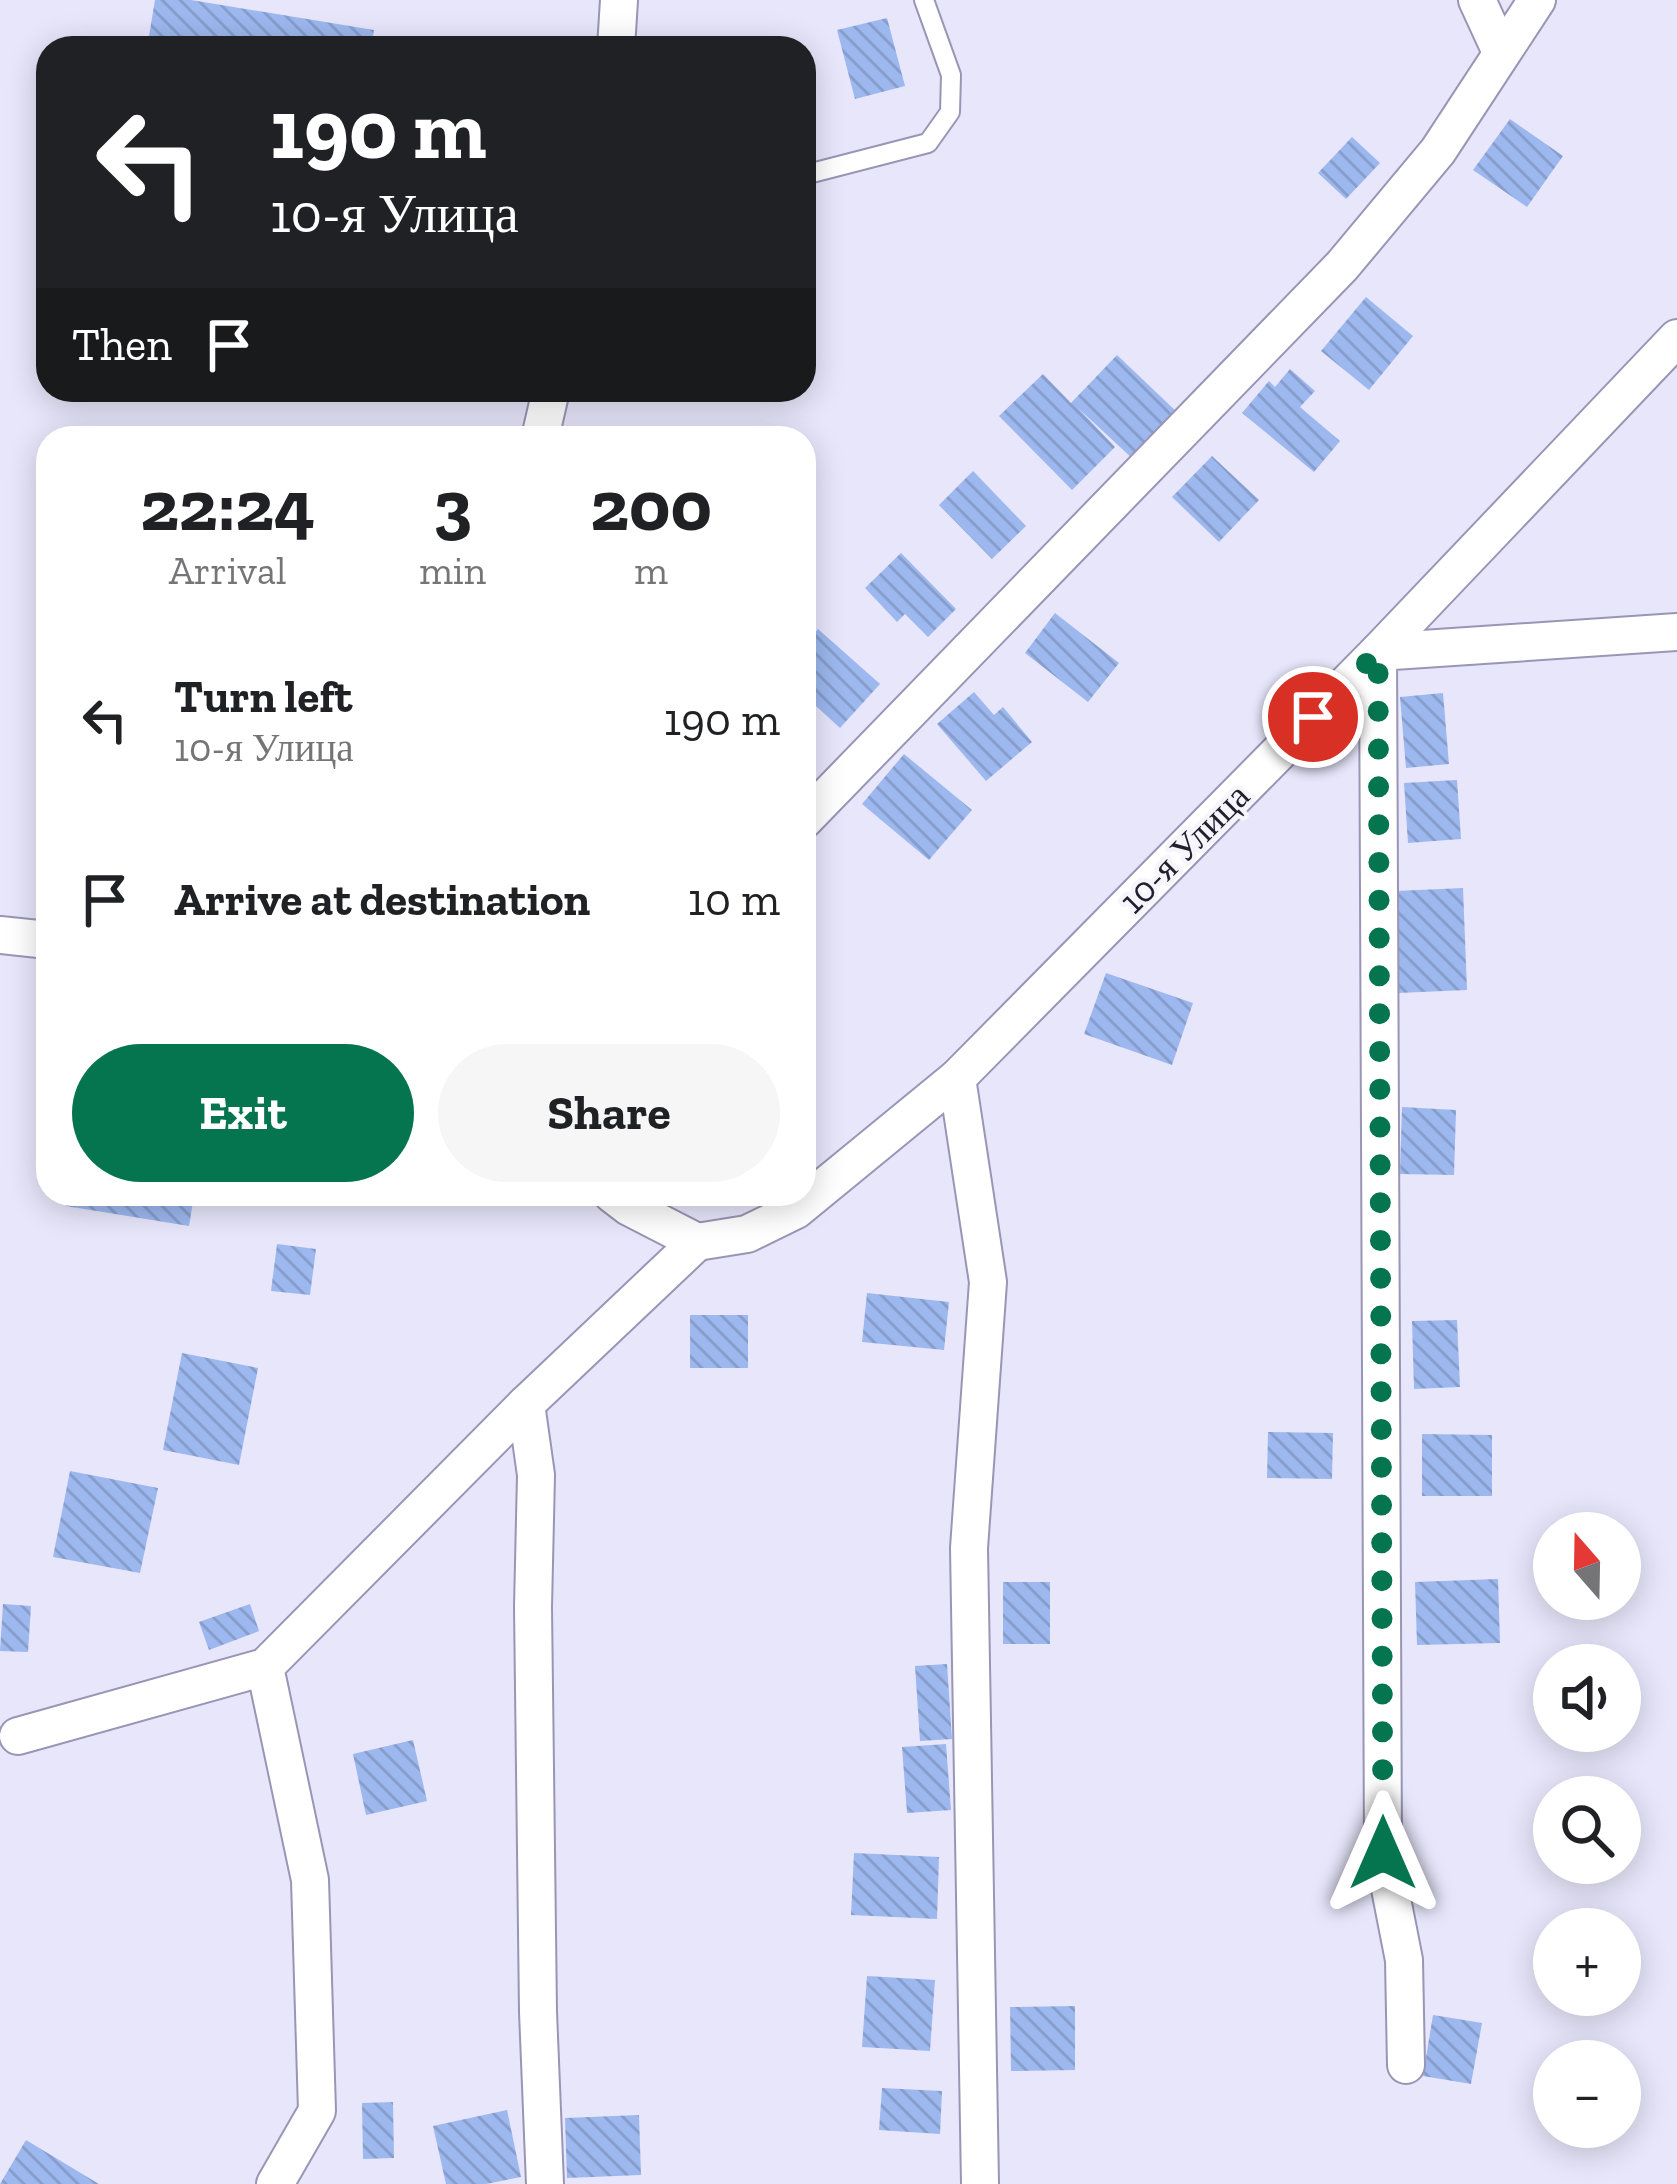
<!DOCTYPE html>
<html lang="en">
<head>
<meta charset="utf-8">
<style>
  :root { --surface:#fff; --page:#f6f6f6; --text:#202124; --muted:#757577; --accent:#04754f }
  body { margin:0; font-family:"Zilla Slab",serif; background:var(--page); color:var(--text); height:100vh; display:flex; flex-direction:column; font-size:45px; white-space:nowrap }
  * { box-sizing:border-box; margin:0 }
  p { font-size:39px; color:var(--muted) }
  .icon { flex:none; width:66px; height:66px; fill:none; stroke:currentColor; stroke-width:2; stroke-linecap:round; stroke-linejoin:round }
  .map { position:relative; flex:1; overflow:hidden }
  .drawer { position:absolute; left:36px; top:426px; width:780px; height:780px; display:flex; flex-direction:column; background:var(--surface); border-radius:36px; box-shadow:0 6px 30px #0003 }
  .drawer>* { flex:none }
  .banner { position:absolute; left:36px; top:36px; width:780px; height:366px; border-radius:36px; box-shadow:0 6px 30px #0003; background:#202124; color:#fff; overflow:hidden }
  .needle { width:78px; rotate:340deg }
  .fabs { position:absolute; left:1533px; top:1512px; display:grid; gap:24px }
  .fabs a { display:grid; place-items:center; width:108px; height:108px; border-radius:50%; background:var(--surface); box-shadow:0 6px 30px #0003; font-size:60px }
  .pin { position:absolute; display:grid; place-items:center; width:102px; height:102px; color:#fff; margin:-51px; border:6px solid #fff; border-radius:50%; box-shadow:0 3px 12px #0007 }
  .me { position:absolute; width:132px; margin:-66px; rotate:0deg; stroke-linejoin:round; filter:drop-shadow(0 0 9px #0008) }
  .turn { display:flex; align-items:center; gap:42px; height:252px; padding:0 36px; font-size:54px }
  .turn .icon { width:156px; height:156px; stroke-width:2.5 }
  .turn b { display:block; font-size:84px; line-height:102px }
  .then { display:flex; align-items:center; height:114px; padding:0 36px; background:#0003; gap:24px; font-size:45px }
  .eta { display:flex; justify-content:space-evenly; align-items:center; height:204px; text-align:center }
  .eta b { font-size:72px; font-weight:800; line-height:84px }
  .primary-button { display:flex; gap:24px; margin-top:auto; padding:24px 36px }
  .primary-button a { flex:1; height:138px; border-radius:72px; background:var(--accent); color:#fff; font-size:48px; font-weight:800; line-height:138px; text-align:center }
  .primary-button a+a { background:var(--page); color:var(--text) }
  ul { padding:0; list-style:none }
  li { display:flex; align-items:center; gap:36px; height:180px; padding:0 36px }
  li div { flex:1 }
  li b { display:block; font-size:45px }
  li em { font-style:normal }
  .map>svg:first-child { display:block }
  .building { fill:url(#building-back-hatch) }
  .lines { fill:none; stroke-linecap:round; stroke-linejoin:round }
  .service-casing { stroke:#9995b5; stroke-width:22 }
  .minor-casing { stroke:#9995b5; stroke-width:40 }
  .service { stroke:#fff; stroke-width:18 }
  .minor { stroke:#fff; stroke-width:36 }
  .route { stroke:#04754f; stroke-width:21; stroke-dasharray:0 37.8 }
  .labels { text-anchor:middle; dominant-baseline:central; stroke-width:9; stroke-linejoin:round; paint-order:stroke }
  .street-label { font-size:36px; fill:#22202c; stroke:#f6f5fc }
</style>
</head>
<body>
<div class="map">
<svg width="1677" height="2184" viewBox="0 0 1677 2184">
  <defs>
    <pattern id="building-back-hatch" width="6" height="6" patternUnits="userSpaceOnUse" patternTransform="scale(3)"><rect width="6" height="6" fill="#9db8ef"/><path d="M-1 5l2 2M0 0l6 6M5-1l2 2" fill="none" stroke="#879ecd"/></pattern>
  </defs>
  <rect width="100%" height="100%" fill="#e8e6fb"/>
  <g class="building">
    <path d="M155,0H191L374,30L371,48H147Z"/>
    <path d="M887,18L905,86L855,99L837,30Z"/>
    <path d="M1510,119L1563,156L1527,207L1473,170Z"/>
    <path d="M1352,137L1380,163L1346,199L1318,173Z"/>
    <path d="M1366,297L1413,336L1369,390L1321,351Z"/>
    <path d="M1117,355L1179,414L1134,460L1078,408L1115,447L1072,490L999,416L1043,374L1071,403Z"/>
    <path d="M1290,369L1315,391L1300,407L1340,441L1314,472L1242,413L1269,381L1275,387Z"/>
    <path d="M1212,456L1259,500L1219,542L1172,497Z"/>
    <path d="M973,471L1026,526L992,559L939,505Z"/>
    <path d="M901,553L956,609L928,637L905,614L897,622L865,588Z"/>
    <path d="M1055,613L1119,663L1088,702L1025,653Z"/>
    <path d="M818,629L880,684L840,728L804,695V645Z"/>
    <path d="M974,692L994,715L1003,707L1032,742L986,781L937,724Z"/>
    <path d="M1443,693L1449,764L1406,768L1400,697Z"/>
    <path d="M904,754L972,810L929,860L862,804Z"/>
    <path d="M1457,780L1461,839L1408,843L1404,783Z"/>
    <path d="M1463,888L1467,990L1398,993L1396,891Z"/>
    <path d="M1106,973L1193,1003L1172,1065L1084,1034Z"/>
    <path d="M1402,1107L1456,1110L1454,1175L1400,1174Z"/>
    <path d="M68,1194H182L194,1196L189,1226L66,1206Z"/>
    <path d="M277,1244L316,1249L310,1295L271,1291Z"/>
    <path d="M867,1293L949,1302L944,1350L862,1342Z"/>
    <rect x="690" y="1315" width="58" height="53"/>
    <path d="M1457,1320L1460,1387L1414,1389L1412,1321Z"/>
    <path d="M182,1353L258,1368L239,1465L163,1450Z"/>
    <path d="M1268,1432L1333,1433L1332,1479L1267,1478Z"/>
    <path d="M1422,1434L1492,1435V1496H1422Z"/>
    <path d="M70,1471L158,1488L140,1573L53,1557Z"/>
    <path d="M1498,1579L1500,1643L1417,1645L1415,1582Z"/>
    <rect x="1003" y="1582" width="47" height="62"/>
    <path d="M3,1604L31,1606L28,1652L0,1651Z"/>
    <path d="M250,1604L259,1631L209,1650L199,1622Z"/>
    <path d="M947,1664L952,1739L920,1741L915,1666Z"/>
    <path d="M413,1740L427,1801L366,1815L353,1754Z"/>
    <path d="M946,1744L951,1810L907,1813L902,1747Z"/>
    <path d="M854,1853L939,1857L937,1919L851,1915Z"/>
    <path d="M867,1976L935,1980L930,2051L862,2047Z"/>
    <path d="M1075,2006V2070L1011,2071L1010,2007Z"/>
    <path d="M1433,2015L1482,2023L1471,2084L1423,2076Z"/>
    <path d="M882,2088L942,2091L940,2134L879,2130Z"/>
    <path d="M393,2102L394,2158L363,2159L362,2103Z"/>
    <path d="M507,2110L521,2177L486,2184H446L433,2126Z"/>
    <path d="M639,2115L641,2175L567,2178L565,2118Z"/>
    <path d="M26,2140L99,2184H0Z"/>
  </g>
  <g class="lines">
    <g class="service-casing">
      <path id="service" d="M804,175L928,143L950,112L951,75L924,0"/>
    </g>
    <g class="minor-casing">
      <g id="minor">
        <path d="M1477,0L1500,50"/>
        <path d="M616,48L619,0"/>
        <path d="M540,438L551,390"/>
        <path d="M804,820L1342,266L1438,151L1537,0"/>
        <path d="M0,935L48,940"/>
        <path d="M957,1078L988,1282L969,1548L980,2184"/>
        <path d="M612,1194L629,1207L697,1242"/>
        <path d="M697,1242L747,1234L796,1210L957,1078L1378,652L1677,338"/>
        <path d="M526,1404L536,1475L533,1607L538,2012L545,2184"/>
        <path d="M18,1736L265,1667"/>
        <path d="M1406,2065L1404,1960L1383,1853L1378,652L1677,632"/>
        <path d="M275,2184L317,2111L310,1880L265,1667L526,1404L697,1242"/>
      </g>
    </g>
    <use href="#service" class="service"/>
    <use href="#minor" class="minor"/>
  </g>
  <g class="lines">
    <path class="route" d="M1313,717L1378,652L1383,1853"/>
  </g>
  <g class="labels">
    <g class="street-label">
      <text transform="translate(1184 848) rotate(-45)">10-я Улица</text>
    </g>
  </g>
</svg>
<div class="fabs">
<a><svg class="needle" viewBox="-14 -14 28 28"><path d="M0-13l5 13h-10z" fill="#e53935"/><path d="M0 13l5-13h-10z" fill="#757577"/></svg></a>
<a><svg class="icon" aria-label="sound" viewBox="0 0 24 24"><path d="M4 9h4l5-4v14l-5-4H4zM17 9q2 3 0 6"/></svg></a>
<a><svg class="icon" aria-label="search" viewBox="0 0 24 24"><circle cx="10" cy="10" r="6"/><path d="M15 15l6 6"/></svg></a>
<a>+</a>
<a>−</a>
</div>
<div class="pin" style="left:1313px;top:717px;background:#d93025"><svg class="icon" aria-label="arrive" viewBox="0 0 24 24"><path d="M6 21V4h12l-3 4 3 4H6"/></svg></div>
<svg class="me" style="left:1383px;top:1853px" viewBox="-20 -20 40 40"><path d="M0-17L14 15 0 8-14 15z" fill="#04754f" stroke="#fff" stroke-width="4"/></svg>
<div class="banner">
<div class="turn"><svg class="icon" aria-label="left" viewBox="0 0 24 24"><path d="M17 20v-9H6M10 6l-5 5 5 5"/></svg><div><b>190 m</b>10-я Улица</div></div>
<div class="then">Then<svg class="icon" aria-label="arrive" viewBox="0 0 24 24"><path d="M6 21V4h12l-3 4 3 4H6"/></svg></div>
</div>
<section class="drawer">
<div class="eta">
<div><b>22:24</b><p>Arrival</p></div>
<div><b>3</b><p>min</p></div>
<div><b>200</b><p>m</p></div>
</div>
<ul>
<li><svg class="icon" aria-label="left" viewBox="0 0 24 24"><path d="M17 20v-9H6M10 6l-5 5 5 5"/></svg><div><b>Turn left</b><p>10-я Улица</p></div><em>190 m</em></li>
<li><svg class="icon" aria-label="arrive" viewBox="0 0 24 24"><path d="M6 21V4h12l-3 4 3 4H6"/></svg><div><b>Arrive at destination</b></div><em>10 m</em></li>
</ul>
<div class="primary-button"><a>Exit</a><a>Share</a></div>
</section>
</div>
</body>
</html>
